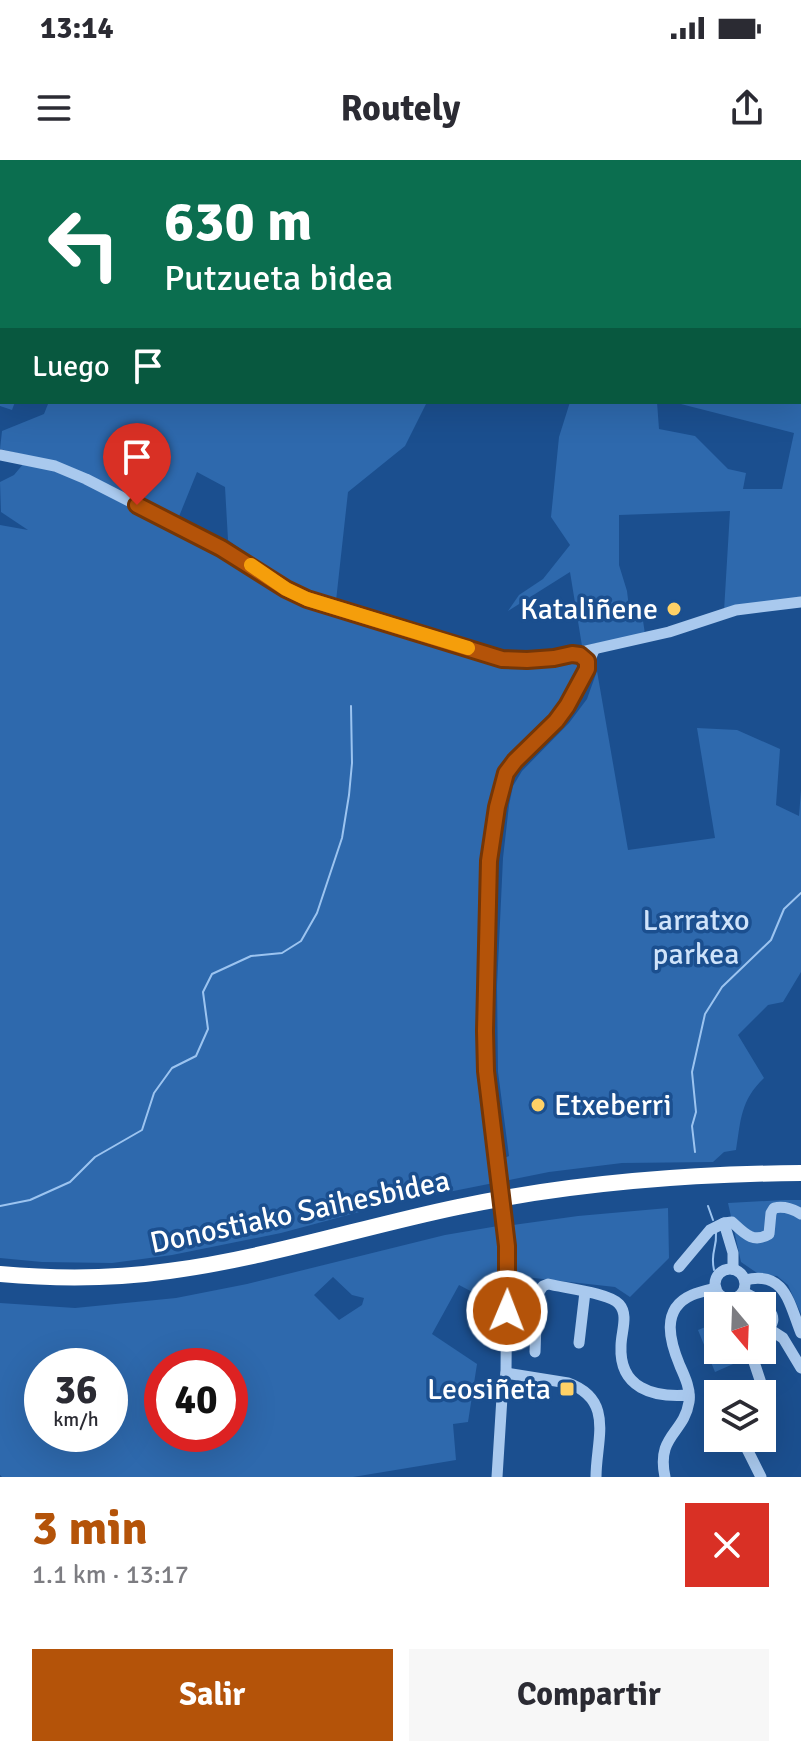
<!DOCTYPE html>
<html lang="es">
<head>
<meta charset="utf-8">
<style>
  :root { --surface:#fff; --page:#f7f7f7; --text:#2b2b33; --muted:#7c7c81; --accent:#b45309 }
  body { margin:0; font-family:Signika,sans-serif; background:var(--page); color:var(--text); height:100vh; display:flex; flex-direction:column; font-size:30px; white-space:nowrap }
  * { box-sizing:border-box; margin:0 }
  p { font-size:26px; color:var(--muted) }
  .icon { flex:none; width:44px; height:44px; fill:none; stroke:currentColor; stroke-width:2; stroke-linecap:round; stroke-linejoin:round }
  .map { position:relative; height:1317px; overflow:hidden }
  .sheet { display:flex; flex-direction:column; background:var(--surface); flex:1 }
  .sheet>* { flex:none }
  .hud { position:absolute; left:0px; top:0px; width:802px; height:244px; box-shadow:0 8px 32px #0002; background:#0b6e4f; color:#fff; overflow:hidden }
  .needle { width:52px; rotate:161deg }
  .buttons { position:absolute; left:704px; top:1132px; display:grid; gap:16px }
  .buttons a { display:grid; place-items:center; width:72px; height:72px; border-radius:0px; background:var(--surface); box-shadow:0 8px 32px #0002; font-size:40px }
  .speed { position:absolute; left:24px; top:1188px; display:flex; gap:16px; font-size:40px; font-weight:700; text-align:center }
  .speed>* { display:grid; place-content:center; width:104px; height:104px; border-radius:50%; background:var(--surface); box-shadow:0 8px 32px #0002; line-height:1 }
  .speed small { font-size:20px; font-weight:400 }
  .speed .limit { border:12px solid #d22; background:#fff; color:#111 }
  .pin { position:absolute; display:grid; place-items:center; width:68px; height:68px; color:#fff; margin:-82px -34px; border-radius:50% 50% 50% 0; rotate:-45deg; box-shadow:0 0 8px #0007 }
  .pin .icon { rotate:45deg }
  .me { position:absolute; width:88px; margin:-44px; rotate:1deg; stroke-linejoin:round; filter:drop-shadow(0 0 6px #0008) }
  .turn { display:flex; align-items:center; gap:28px; height:168px; padding:0 32px; font-size:36px }
  .turn .icon { width:104px; height:104px; stroke-width:2.5 }
  .turn b { display:block; font-size:56px; line-height:68px }
  .then { display:flex; align-items:center; height:76px; padding:0 32px; background:#0003; gap:16px; font-size:30px }
  .round { display:grid; place-items:center; flex:none; width:84px; height:84px; border-radius:0px; background:var(--page) }
  .overview { display:flex; align-items:center; justify-content:space-between; height:136px; padding:0 32px }
  h1 { font-size:48px; font-weight:700; line-height:60px; color:var(--accent) }
  .button { display:flex; gap:16px; margin-top:auto; padding:16px 32px }
  .button a { flex:1; height:92px; border-radius:0px; background:var(--accent); color:#fff; font-size:32px; font-weight:700; line-height:92px; text-align:center }
  .button a+a { background:var(--page); color:var(--text) }
  .status { display:flex; justify-content:space-between; align-items:center; height:56px; padding:0 40px; background:var(--surface); direction:ltr }
  .status svg { height:22px; fill:currentColor }
  header { display:flex; justify-content:space-between; align-items:center; height:104px; padding:0 32px; background:var(--surface); font-size:36px; font-weight:700 }
  .map>svg:first-child { display:block }
  .green { fill:#2e69ad; fill-rule:evenodd }
  .lines { fill:none; stroke-linecap:round; stroke-linejoin:round }
  .stream { stroke:#9cc4f0; stroke-width:2 }
  .minor { stroke:#a9c9ee; stroke-width:11 }
  .highway { stroke:#fff; stroke-width:16 }
  .minor-bridge { stroke:#a9c9ee; stroke-width:11 }
  .route-casing { stroke:#753606; stroke-width:20 }
  .route { stroke:#b45309; stroke-width:14 }
  .slow { stroke:#f59e0b; stroke-width:14 }
  .poi-dot { fill:#ffd166; stroke:#1b4f8f; stroke-width:3 }
  .labels { text-anchor:middle; dominant-baseline:central; stroke-width:7; stroke-linejoin:round; paint-order:stroke }
  .poi-label { font-size:30px; fill:#fff; stroke:#1b4f8f; text-anchor:end }
  .park-label { font-size:30px; fill:#cfe3fa; stroke:#1b4f8f }
  .street-label { font-size:30px; fill:#fff; stroke:#1b4f8f }
</style>
</head>
<body>
<div class="status"><b>13:14</b><svg viewBox="0 0 49 12"><path d="M0 12V9h3v3zM5 12V6h3v6zM10 12V3h3v9zM15 12V0h3v12zM26 1h20v11H26zM47 4h2v5h-2z"/></svg></div>
<header><svg class="icon" aria-label="menu" viewBox="0 0 24 24"><path d="M4 6h16M4 12h16M4 18h16"/></svg>Routely<svg class="icon" aria-label="share" viewBox="0 0 24 24"><path d="M12 15V3M7 8l5-5 5 5M5 13v7h14v-7"/></svg></header>
<div class="map">
<svg width="801" height="1317" viewBox="0 0 801 1317">
  <rect width="100%" height="100%" fill="#1b4f8f"/>
  <g class="green">
    <path d="M0,0H801V440L724,451L730,351L619,355V405L627,431L630,456L642,454L645,474L582,486L570,412L508,451L519,435L543,419L570,385L551,357L559,277L570,242H657L659,269L695,276L728,309L746,313L743,329H782L794,273L673,242H800V2H2V242H15L12,250L0,246Z"/>
    <path d="M41,242H427L405,286L348,332L336,441L294,427L228,380L225,327L197,312L178,359L55,302L0,289L2,271L44,254L48,244Z"/>
    <path d="M24,303L49,308L89,324L267,419L503,504L522,506L571,498L580,499L584,509L559,551L499,611L483,713L481,900L491,1004L509,996L498,912L497,826L503,698L509,645L513,626L522,611L569,563L587,539L597,511L628,690L715,678L697,568L737,570L780,589L776,645L799,656L801,630V812L783,842L768,845L738,875L764,918C740,941 741,960 736,990L724,992L713,1002L622,1003L549,1012L393,1043L281,1073L172,1095L112,1103L42,1102L0,1098V365L28,370L1,352L0,322L14,315Z"/>
    <path d="M785,1040H801V1154L788,1125L777,1116L760,1115L741,1102L728,1043Z"/>
    <path d="M668,1048L669,1098L630,1137L615,1127L516,1116L513,1065L578,1056Z"/>
    <path d="M498,1066L505,1115L503,1148L459,1125L432,1174L477,1204L468,1262L453,1264L456,1300L353,1317H2L0,1315V1143L75,1148L176,1138L247,1124L445,1075ZM333,1117L352,1135L364,1138L362,1145L339,1160L314,1135ZM42,1206H110V1274H42ZM162,1206H230V1274H162Z"/>
    <path d="M718,1162V1190H736L740,1201L715,1212L698,1170Z"/>
  </g>
  <g class="lines">
    <g class="stream">
      <path d="M518,2L519,0"/>
      <path d="M0,140H2"/>
      <path d="M695,992L692,966L696,952L692,912L705,854L722,827L771,780L784,749L801,733"/>
      <path d="M0,1046L30,1040L70,1022L95,997L142,970L154,933L172,908L196,896L208,869L203,832L212,814L251,796L282,793L301,781L317,753L342,678L349,635L352,603L351,546"/>
      <path d="M708,1046L713,1060"/>
      <path d="M714,1110C710,1092 717,1089 716,1073"/>
    </g>
    <g class="minor">
      <path d="M0,295L55,306L86,319L221,388L286,429L307,439L502,499L527,500L554,498L669,472L736,450L801,442"/>
      <path d="M496,993L486,911L485,871L487,738L489,701L497,647L506,613L515,601L556,561L567,546L579,526L594,490"/>
      <path d="M724,1063L732,1062C744,1073 753,1084 769,1074L771,1053L774,1048C783,1046 793,1049 801,1054"/>
      <path d="M679,1107L710,1070L724,1063L733,1093V1109"/>
      <circle cx="730" cy="1124" r="15"/>
      <path d="M745,1120C785,1110 789,1143 801,1173"/>
      <path d="M743,1132C759,1139 789,1158 762,1173"/>
      <path d="M769,1169L783,1178L801,1208"/>
      <path d="M579,1183L585,1132"/>
      <path d="M750,1190L761,1223L760,1234"/>
      <path d="M535,1192L537,1135L543,1126L548,1124C564,1128 610,1133 619,1144C629,1155 621,1172 621,1186C619,1228 653,1238 689,1235"/>
      <path d="M506,1213L568,1223C615,1240 596,1280 596,1317"/>
      <path d="M745,1278L746,1287L761,1317"/>
      <path d="M497,1317L502,1237L506,1213L507,1086"/>
      <path d="M665,1317C656,1275 684,1274 689,1242C691,1230 685,1217 680,1206C670,1182 660,1149 692,1135C699,1132 708,1130 716,1128"/>
    </g>
    <path class="highway" d="M0,1114C56,1119 113,1119 169,1111C267,1098 362,1067 458,1047C571,1023 686,1014 801,1013"/>
    <path class="minor-bridge" d="M496,993L507,1086"/>
  </g>
  <g class="lines">
    <g class="route-casing">
      <path id="route" d="M137,345L221,388L286,429L307,439L502,499L527,500L554,498L572,494L580,495L587,501V509L567,546L556,561L515,601L506,613L497,647L489,701L485,871L486,911L507,1086V1151"/>
    </g>
    <use href="#route" class="route"/>
    <path class="slow" d="M251,405L286,429L307,439L468,488"/>
  </g>
  <g class="poi-dot">
    <circle cx="674" cy="449" r="8"/>
    <circle cx="538" cy="945" r="8"/>
    <rect x="559" y="1221" width="16" height="16" rx="4"/>
  </g>
  <g class="labels">
    <g class="poi-label">
      <text x="658" y="449">Kataliñene</text>
      <text x="554" y="945" text-anchor="start">Etxeberri</text>
      <text x="551" y="1229">Leosiñeta</text>
    </g>
    <g class="park-label">
      <text x="696" y="760">Larratxo<tspan x="696" dy="34">parkea</tspan></text>
    </g>
    <g class="street-label">
      <text transform="translate(300 1052) rotate(-12)">Donostiako Saihesbidea</text>
    </g>
  </g>
</svg>
<div class="buttons">
<a><svg class="needle" viewBox="-14 -14 28 28"><path d="M0-13l5 13h-10z" fill="#e53935"/><path d="M0 13l5-13h-10z" fill="#7c7c81"/></svg></a>
<a><svg class="icon" aria-label="layers" viewBox="0 0 24 24"><path d="M12 4l9 5-9 5-9-5zM3 14l9 5 9-5"/></svg></a>
</div>
<div class="speed"><div>36<small>km/h</small></div><div class="limit">40</div></div>
<div class="pin" style="left:137px;top:345px;background:#d93025"><svg class="icon" aria-label="arrive" viewBox="0 0 24 24"><path d="M6 21V4h12l-3 4 3 4H6"/></svg></div>
<svg class="me" style="left:507px;top:1151px" viewBox="-20 -20 40 40"><circle r="17" fill="#b45309" stroke="#fff" stroke-width="3"/><path d="M0-11L8 9 0 5-8 9z" fill="#fff"/></svg>
<div class="hud">
<div class="turn"><svg class="icon" aria-label="left" viewBox="0 0 24 24"><path d="M17 20v-9H6M10 6l-5 5 5 5"/></svg><div><b>630 m</b>Putzueta bidea</div></div>
<div class="then">Luego<svg class="icon" aria-label="arrive" viewBox="0 0 24 24"><path d="M6 21V4h12l-3 4 3 4H6"/></svg></div>
</div>
</div>
<section class="sheet">
<div class="overview"><div><h1>3 min</h1><p>1.1 km · 13:17</p></div><a class="round" style="background:#d93025;color:#fff"><svg class="icon" aria-label="close" viewBox="0 0 24 24"><path d="M6 6l12 12M18 6L6 18"/></svg></a></div>
<div class="button"><a>Salir</a><a>Compartir</a></div>
</section>
</body>
</html>
